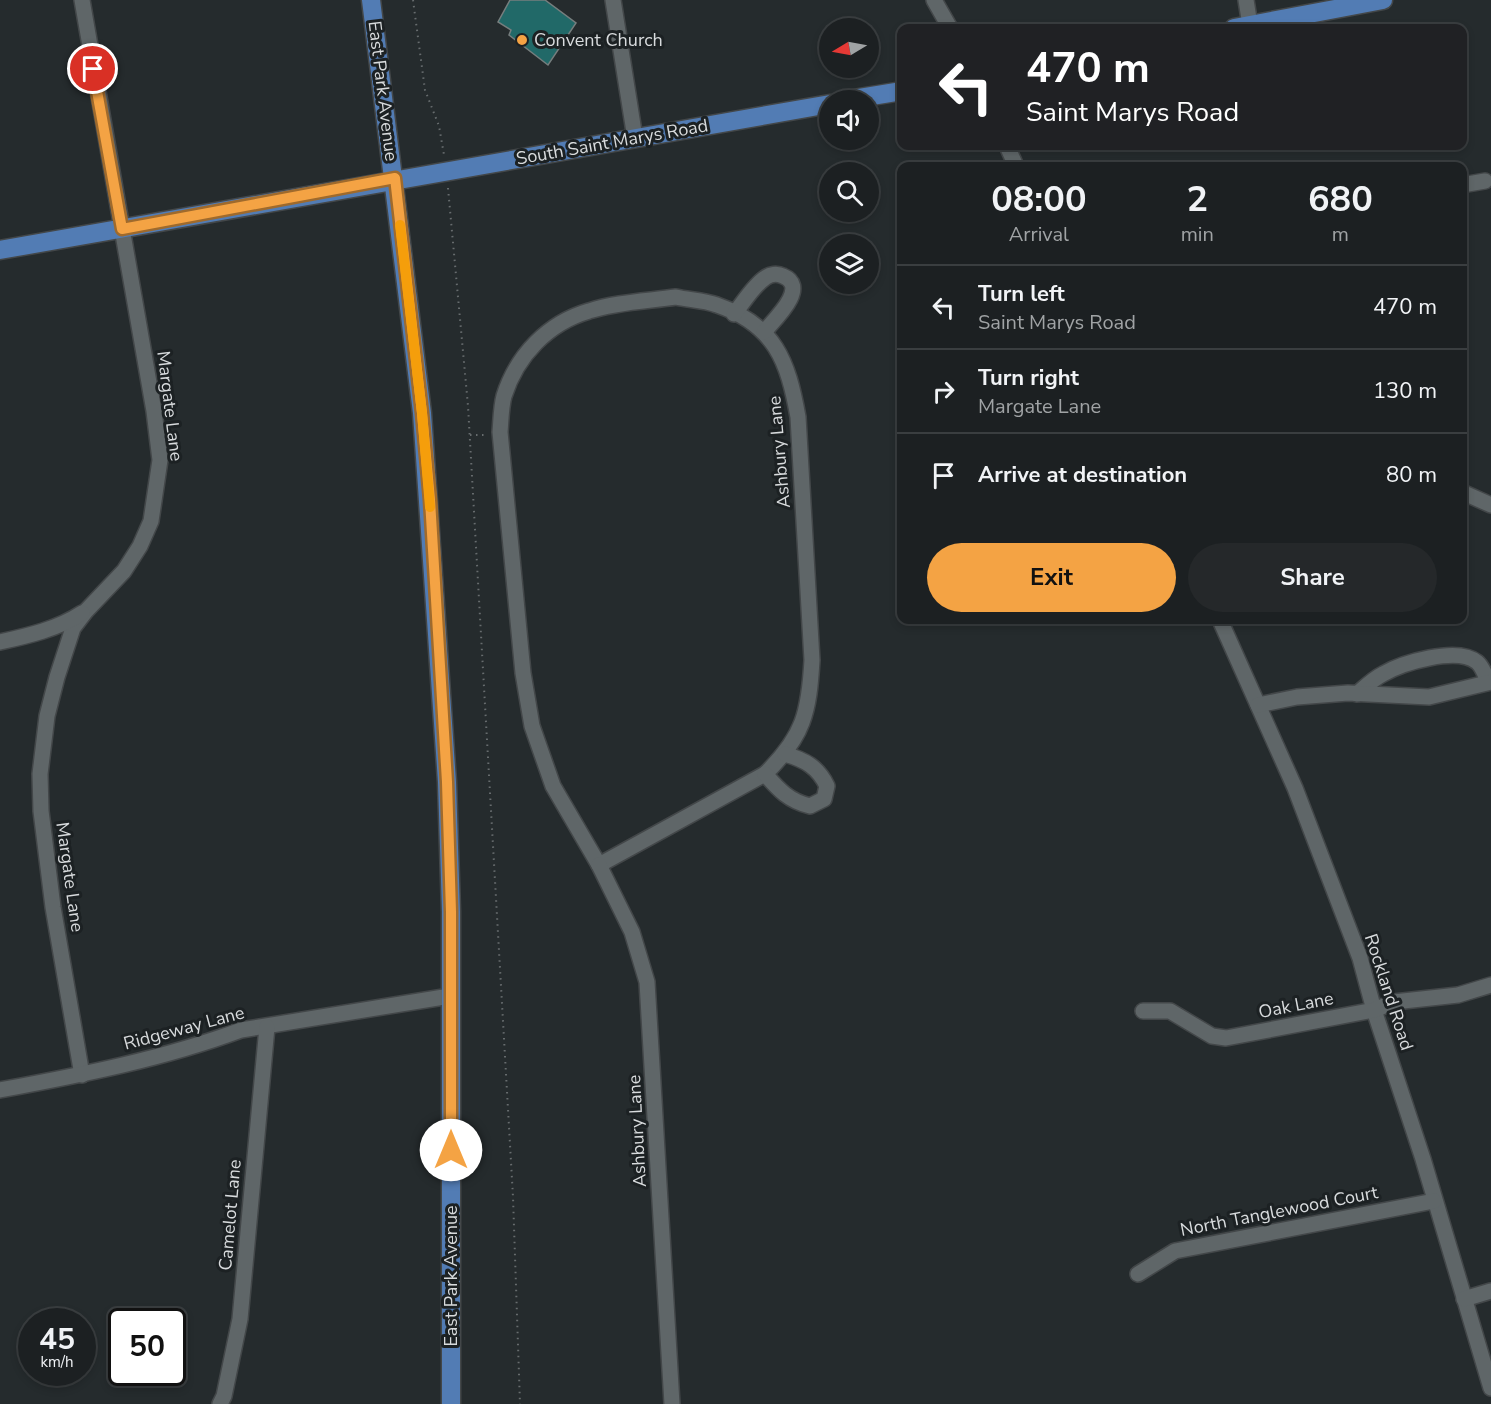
<!DOCTYPE html>
<html lang="en">
<head>
<meta charset="utf-8">
<style>
  :root { --surface:#1c2022; --page:#25282a; --text:#f1f3f6; --muted:#a0a3a5; --line:#3a3e40; --accent:#f4a344 }
  body { margin:0; font-family:"Nunito Sans",sans-serif; background:var(--page); color:var(--text); height:100vh; display:flex; flex-direction:column; font-size:22px; white-space:nowrap }
  * { box-sizing:border-box; margin:0 }
  p { font-size:20px; color:var(--muted) }
  .icon { flex:none; width:33px; height:33px; fill:none; stroke:currentColor; stroke-width:2; stroke-linecap:round; stroke-linejoin:round }
  .map { position:relative; flex:1; overflow:hidden }
  .details { position:absolute; left:897px; top:162px; width:570px; height:462px; display:flex; flex-direction:column; background:var(--surface); border-radius:12px; box-shadow:0 3px 9px #0003,0 0 0 2px var(--line) }
  .details>* { flex:none }
  .guide { position:absolute; left:897px; top:24px; width:570px; height:126px; border-radius:12px; box-shadow:0 3px 9px #0003,0 0 0 2px var(--line); background:#202124; color:#fff; overflow:hidden }
  .needle { width:39px; rotate:260deg }
  .buttons { position:absolute; left:819px; top:18px; display:grid; gap:12px }
  .buttons a { display:grid; place-items:center; width:60px; height:60px; border-radius:50%; background:var(--surface); box-shadow:0 3px 9px #0003,0 0 0 2px var(--line); font-size:30px }
  .speed { position:absolute; left:18px; top:1308px; display:flex; gap:12px; font-size:30px; font-weight:700; text-align:center }
  .speed>* { display:grid; place-content:center; width:78px; height:78px; border-radius:50%; background:var(--surface); box-shadow:0 3px 9px #0003,0 0 0 2px var(--line); line-height:1 }
  .speed small { font-size:15px; font-weight:400 }
  .speed .limit { border:3px solid #111; border-radius:9px; background:#fff; color:#111 }
  .pin { position:absolute; display:grid; place-items:center; width:51px; height:51px; color:#fff; margin:-26px; border:3px solid #fff; border-radius:50%; box-shadow:0 2px 6px #0007 }
  .me { position:absolute; width:66px; margin:-33px; rotate:0deg; stroke-linejoin:round; filter:drop-shadow(0 0 4px #0008) }
  .turn { display:flex; align-items:center; gap:21px; height:126px; padding:0 30px; font-size:27px }
  .turn .icon { width:78px; height:78px; stroke-width:2.5 }
  .turn b { display:block; font-size:42px; line-height:51px }
  .eta { display:flex; justify-content:space-evenly; align-items:center; height:102px; text-align:center }
  .eta b { font-size:36px; font-weight:700; line-height:42px }
  .cta { display:flex; gap:12px; margin-top:auto; padding:12px 30px }
  .cta a { flex:1; height:69px; border-radius:36px; background:var(--accent); color:#111; font-size:24px; font-weight:700; line-height:69px; text-align:center }
  .cta a+a { background:var(--page); color:var(--text) }
  ul { padding:0; list-style:none }
  li { display:flex; align-items:center; gap:18px; height:84px; padding:0 30px; border-top:2px solid var(--line) }
  li div { flex:1 }
  li b { display:block; font-size:22px }
  li em { font-style:normal }
  .map>svg:first-child { display:block }
  .building { fill:#216968; stroke:#767e7e; stroke-width:1.5 }
  .lines { fill:none; stroke-linecap:round; stroke-linejoin:round }
  .minor-casing { stroke:#434749; stroke-width:18 }
  .major-casing { stroke:#434749; stroke-width:21 }
  .path { stroke:#676c6e; stroke-width:2; stroke-dasharray:1.5 4.5; stroke-linecap:butt }
  .minor { stroke:#5f6668; stroke-width:15 }
  .major { stroke:#527cb4; stroke-width:18 }
  .route-casing { stroke:#9f6a2c; stroke-width:15 }
  .route { stroke:#f4a344; stroke-width:10 }
  .slow { stroke:#f59e0b; stroke-width:10 }
  .poi-dot { fill:#f4a344; stroke:#1c2123; stroke-width:2 }
  .labels { text-anchor:middle; dominant-baseline:central; stroke-width:6; stroke-linejoin:round; paint-order:stroke }
  .poi-label { font-size:18px; fill:#d8dbdd; stroke:#1c2123; text-anchor:start }
  .street-label { font-size:18px; fill:#d8dbdd; stroke:#1c2123 }
</style>
</head>
<body>
<div class="map">
<svg width="1491" height="1404" viewBox="0 0 1491 1404">
  <rect width="100%" height="100%" fill="#252b2d"/>
  <path class="building" d="M510,0H545L576,23L548,65L509,35L511,30L498,22Z"/>
  <g class="lines">
    <g class="minor-casing">
      <g id="minor">
        <path d="M82,0L154,411L160,460L151,521L140,546L124,571L86,611L73,628L57,677L47,716L40,774L41,811L53,907L82,1075"/>
        <path d="M613,0L635,138"/>
        <path d="M934,0L950,28"/>
        <path d="M1246,0L1250,25"/>
        <path d="M1007,146L1016,166"/>
        <path d="M1462,185L1485,181"/>
        <path d="M676,297C689,300 704,300 717,305C775,325 788,361 798,417L812,660C809,712 804,736 765,774L599,865L553,786L532,726L523,673L500,432C501,421 501,407 504,396C517,355 548,323 589,311C616,302 648,301 676,297Z"/>
        <path d="M734,314C744,302 753,286 765,278C770,274 777,273 783,276C810,287 774,320 764,332"/>
        <path d="M1462,492L1491,505"/>
        <path d="M1220,620L1295,788L1360,958L1374,1010L1423,1159L1491,1388"/>
        <path d="M0,642C27,636 58,629 82,613"/>
        <path d="M1357,694C1365,687 1373,679 1383,674C1402,663 1457,646 1477,662C1483,667 1485,675 1488,682"/>
        <path d="M1258,705L1297,697L1348,693L1429,697L1491,682"/>
        <path d="M765,774C779,790 789,801 810,806L824,799L827,786C818,767 805,760 785,754"/>
        <path d="M599,865L632,932L647,982L672,1404"/>
        <path d="M1143,1011H1170L1212,1036L1226,1038L1374,1010L1394,1002L1458,995L1491,985"/>
        <path d="M0,1090C81,1075 163,1059 241,1030L450,996"/>
        <path d="M1138,1274L1175,1251L1434,1201"/>
        <path d="M1464,1299L1491,1291"/>
        <path d="M220,1404L224,1396L240,1319L267,1027"/>
      </g>
    </g>
    <g class="major-casing">
      <g id="major">
        <path d="M371,0L422,413L447,782L451,912V1404"/>
        <path d="M1234,28L1383,0"/>
        <path d="M847,100L902,91"/>
        <path d="M0,250L830,104"/>
      </g>
    </g>
    <g class="path">
      <path d="M413,0L425,90L439,126L444,155"/>
      <path d="M448,188L468,406L513,1197L520,1404"/>
      <path d="M470,435H486"/>
    </g>
    <use href="#minor" class="minor"/>
    <use href="#major" class="major"/>
  </g>
  <g class="lines">
    <g class="route-casing">
      <path id="route" d="M93,69L122,229L395,178L422,413L430,500L447,782L451,912V1150"/>
    </g>
    <use href="#route" class="route"/>
    <path class="slow" d="M400,225L422,413L430,507"/>
  </g>
  <circle class="poi-dot" cx="522" cy="40" r="6"/>
  <g class="labels">
    <g class="poi-label">
      <text x="534" y="40">Convent Church</text>
    </g>
    <g class="street-label">
      <text transform="translate(383 91) rotate(83)">East Park Avenue</text>
      <text transform="translate(612 142) rotate(-10)">South Saint Marys Road</text>
      <text transform="translate(170 406) rotate(83)">Margate Lane</text>
      <text transform="translate(779 452) rotate(-95)">Ashbury Lane</text>
      <text transform="translate(70 877) rotate(82)">Margate Lane</text>
      <text transform="translate(1389 992) rotate(72)">Rockland Road</text>
      <text transform="translate(1296 1005) rotate(-11)">Oak Lane</text>
      <text transform="translate(184 1028) rotate(-15)">Ridgeway Lane</text>
      <text transform="translate(637 1131) rotate(-93)">Ashbury Lane</text>
      <text transform="translate(1279 1211) rotate(-11)">North Tanglewood Court</text>
      <text transform="translate(230 1215) rotate(-85)">Camelot Lane</text>
      <text transform="translate(451 1276) rotate(-90)">East Park Avenue</text>
    </g>
  </g>
</svg>
<div class="buttons">
<a><svg class="needle" viewBox="-14 -14 28 28"><path d="M0-13l5 13h-10z" fill="#e53935"/><path d="M0 13l5-13h-10z" fill="#a0a3a5"/></svg></a>
<a><svg class="icon" aria-label="sound" viewBox="0 0 24 24"><path d="M4 9h4l5-4v14l-5-4H4zM17 9q2 3 0 6"/></svg></a>
<a><svg class="icon" aria-label="search" viewBox="0 0 24 24"><circle cx="10" cy="10" r="6"/><path d="M15 15l6 6"/></svg></a>
<a><svg class="icon" aria-label="layers" viewBox="0 0 24 24"><path d="M12 4l9 5-9 5-9-5zM3 14l9 5 9-5"/></svg></a>
</div>
<div class="speed"><div>45<small>km/h</small></div><div class="limit">50</div></div>
<div class="pin" style="left:93px;top:69px;background:#d93025"><svg class="icon" aria-label="arrive" viewBox="0 0 24 24"><path d="M6 21V4h12l-3 4 3 4H6"/></svg></div>
<svg class="me" style="left:451px;top:1150px" viewBox="-20 -20 40 40"><circle r="19" fill="#fff"/><path d="M0-13L10 11 0 6-10 11z" fill="#f4a344"/></svg>
<div class="guide">
<div class="turn"><svg class="icon" aria-label="left" viewBox="0 0 24 24"><path d="M17 20v-9H6M10 6l-5 5 5 5"/></svg><div><b>470 m</b>Saint Marys Road</div></div>
</div>
<section class="details">
<div class="eta">
<div><b>08:00</b><p>Arrival</p></div>
<div><b>2</b><p>min</p></div>
<div><b>680</b><p>m</p></div>
</div>
<ul>
<li><svg class="icon" aria-label="left" viewBox="0 0 24 24"><path d="M17 20v-9H6M10 6l-5 5 5 5"/></svg><div><b>Turn left</b><p>Saint Marys Road</p></div><em>470 m</em></li>
<li><svg class="icon" aria-label="right" viewBox="0 0 24 24"><path d="M7 20v-9h11M14 6l5 5-5 5"/></svg><div><b>Turn right</b><p>Margate Lane</p></div><em>130 m</em></li>
<li><svg class="icon" aria-label="arrive" viewBox="0 0 24 24"><path d="M6 21V4h12l-3 4 3 4H6"/></svg><div><b>Arrive at destination</b></div><em>80 m</em></li>
</ul>
<div class="cta"><a>Exit</a><a>Share</a></div>
</section>
</div>
</body>
</html>
